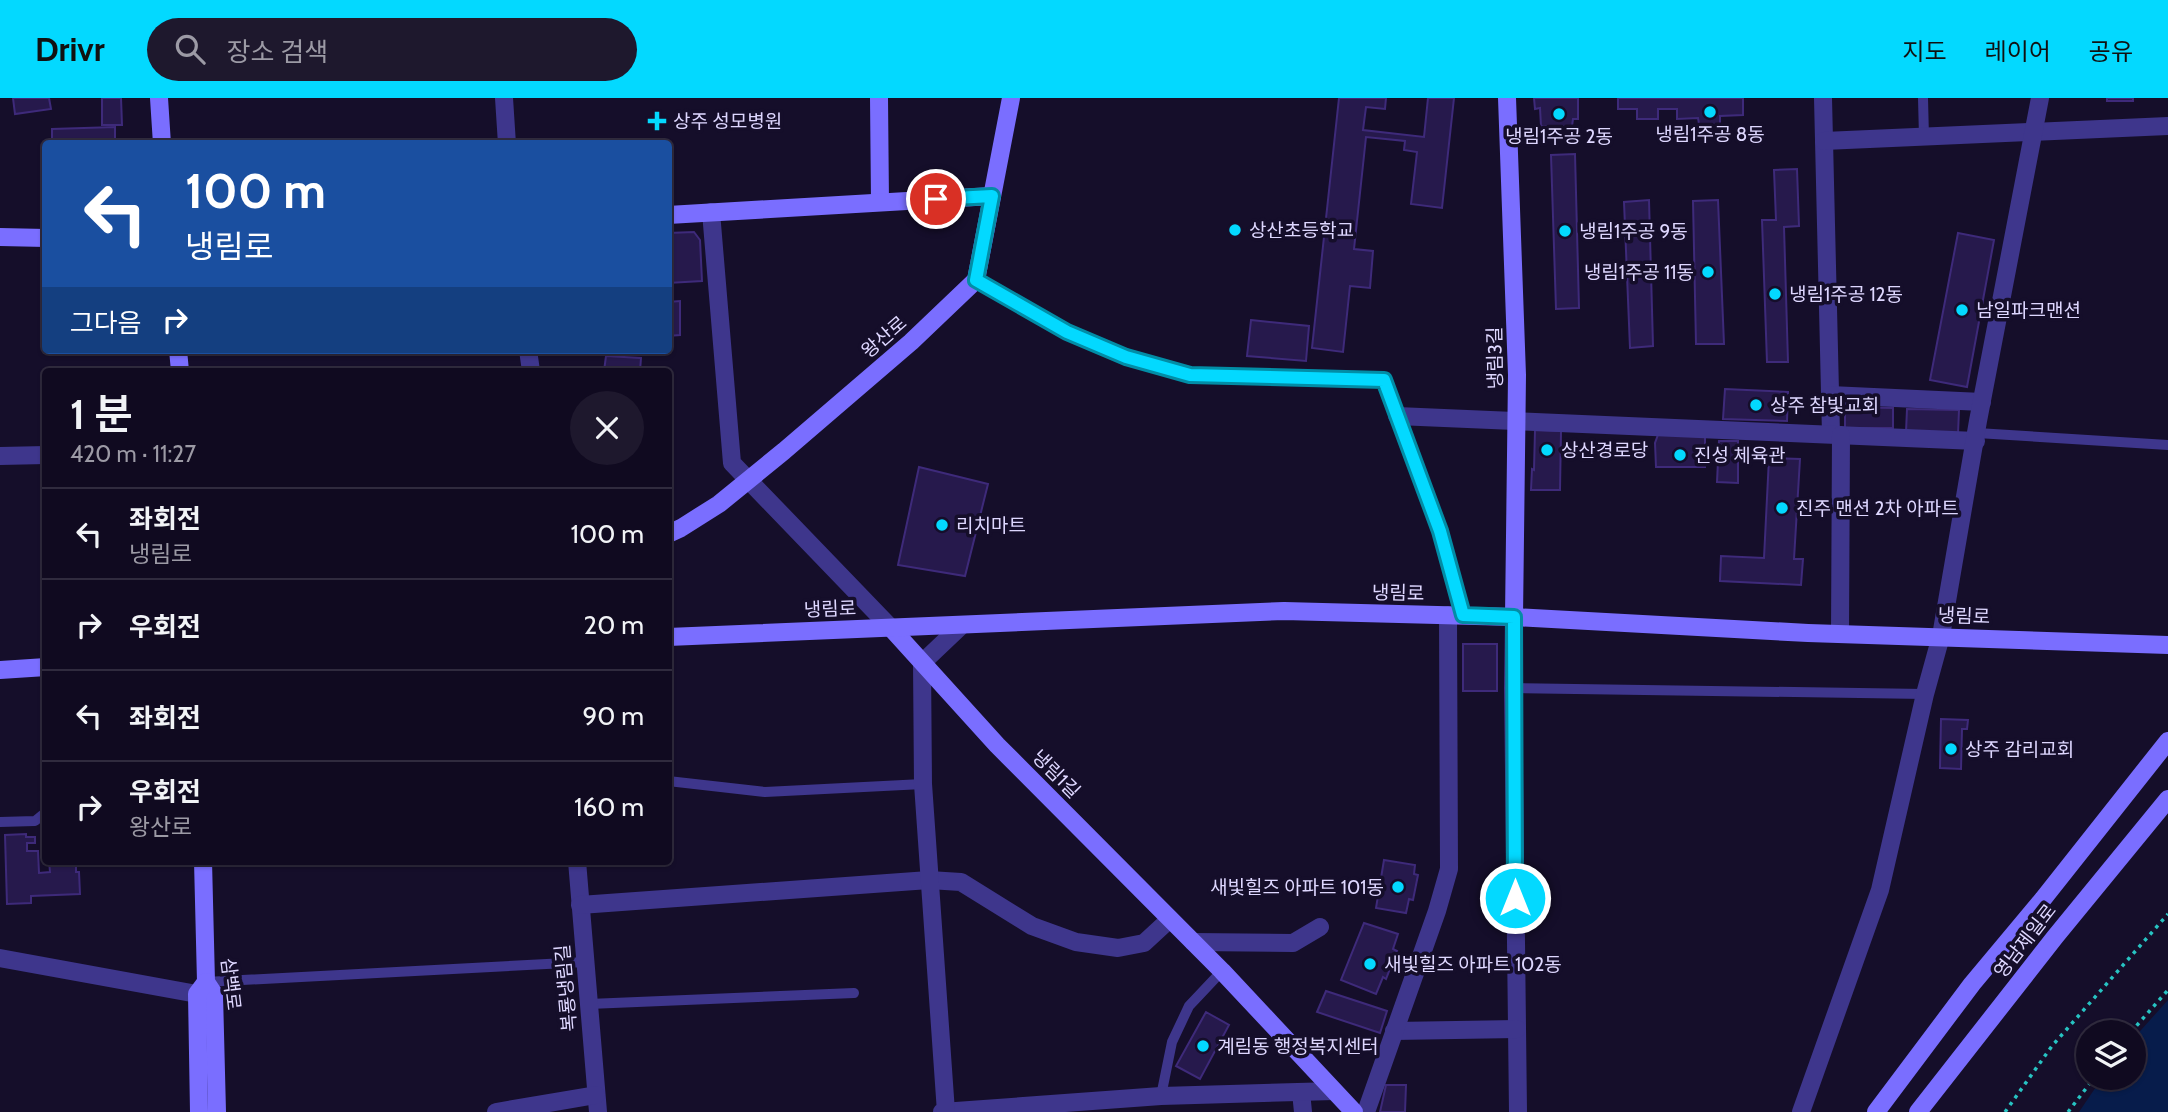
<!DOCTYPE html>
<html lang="ko">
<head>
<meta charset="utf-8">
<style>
  :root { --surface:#100a20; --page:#1e182d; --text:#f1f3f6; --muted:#9c9aa5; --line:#302b3e; --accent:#03d9ff }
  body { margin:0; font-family:Cabin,"Noto Sans KR",sans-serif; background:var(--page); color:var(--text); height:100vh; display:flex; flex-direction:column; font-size:26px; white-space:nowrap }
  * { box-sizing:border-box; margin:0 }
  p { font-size:23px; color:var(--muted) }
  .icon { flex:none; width:38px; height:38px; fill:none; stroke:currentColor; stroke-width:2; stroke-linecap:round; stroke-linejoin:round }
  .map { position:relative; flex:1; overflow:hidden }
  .drawer { position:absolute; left:42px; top:270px; width:630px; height:497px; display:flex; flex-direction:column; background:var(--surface); border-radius:7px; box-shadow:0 2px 5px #0004,0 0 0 2px var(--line) }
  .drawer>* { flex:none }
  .banner { position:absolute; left:42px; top:42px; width:630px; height:214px; border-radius:7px; box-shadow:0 2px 5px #0004,0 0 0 2px var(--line); background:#1a4fa0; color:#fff; overflow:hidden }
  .tools { position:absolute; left:2076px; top:922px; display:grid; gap:14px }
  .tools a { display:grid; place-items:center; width:70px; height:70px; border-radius:50%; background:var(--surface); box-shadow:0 2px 5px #0004,0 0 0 2px var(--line); font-size:35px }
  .pin { position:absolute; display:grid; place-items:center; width:60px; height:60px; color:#fff; margin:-30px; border:4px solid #fff; border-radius:50%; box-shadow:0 2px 7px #0007 }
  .me { position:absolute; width:77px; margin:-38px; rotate:0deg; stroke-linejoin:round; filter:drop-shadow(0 0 5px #0008) }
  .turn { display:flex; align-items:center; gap:24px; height:147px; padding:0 28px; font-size:32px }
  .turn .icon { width:91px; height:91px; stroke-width:2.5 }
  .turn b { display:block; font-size:49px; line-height:60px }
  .then { display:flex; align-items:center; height:66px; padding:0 28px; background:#0003; gap:14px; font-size:26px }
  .round { display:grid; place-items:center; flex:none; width:74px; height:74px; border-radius:37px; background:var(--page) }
  .summary { display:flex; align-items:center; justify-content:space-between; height:119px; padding:0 28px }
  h1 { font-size:42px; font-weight:600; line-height:52px }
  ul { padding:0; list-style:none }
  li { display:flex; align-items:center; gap:21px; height:91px; padding:0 28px; border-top:2px solid var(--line) }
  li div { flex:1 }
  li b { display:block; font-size:26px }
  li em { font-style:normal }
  header { display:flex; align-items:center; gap:42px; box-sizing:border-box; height:98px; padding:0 35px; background:var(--accent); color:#111 }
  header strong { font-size:33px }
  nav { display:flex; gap:38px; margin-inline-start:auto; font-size:24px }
  .search { width:490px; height:63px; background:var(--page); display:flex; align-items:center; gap:18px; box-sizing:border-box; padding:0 24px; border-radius:38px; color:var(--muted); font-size:26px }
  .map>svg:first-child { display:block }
  .water { fill:#071c4b }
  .building { fill:#26194c; stroke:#3e2a7a; stroke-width:2 }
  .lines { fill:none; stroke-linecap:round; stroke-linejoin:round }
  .path { stroke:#27c3c2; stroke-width:3.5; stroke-dasharray:3.5 5; stroke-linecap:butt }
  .lane { stroke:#3e368c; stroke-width:10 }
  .street { stroke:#3e368c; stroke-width:18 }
  .secondary { stroke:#7a6eff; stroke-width:18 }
  .route-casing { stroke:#028da6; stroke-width:18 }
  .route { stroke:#03d9ff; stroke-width:12 }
  .poi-dot { fill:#03d9ff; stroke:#150e2a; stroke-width:2.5 }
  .labels { text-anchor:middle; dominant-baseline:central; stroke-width:7; stroke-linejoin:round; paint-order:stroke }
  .poi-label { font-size:19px; fill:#ded7ff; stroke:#150e2a; text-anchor:start }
  .street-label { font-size:19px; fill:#ded7ff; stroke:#150e2a }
</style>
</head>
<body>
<header>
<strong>Drivr</strong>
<div class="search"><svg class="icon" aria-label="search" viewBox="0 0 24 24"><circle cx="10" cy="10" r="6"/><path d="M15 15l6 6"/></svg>장소 검색</div>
<nav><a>지도</a><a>레이어</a><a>공유</a></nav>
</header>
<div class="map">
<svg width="2168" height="1014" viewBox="0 0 2168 1014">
  <rect width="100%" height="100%" fill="#150e2a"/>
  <path class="water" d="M2168,902V1014H2079L2102,980H2133V941Z"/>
  <g class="building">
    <path d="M13,0H49L51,11L15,16Z"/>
    <path d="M102,0H121L122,27H102Z"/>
    <path d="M1339,0H1386L1385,11L1366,9L1363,32L1424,39L1428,0H1454L1442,110L1411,106L1417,54L1404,52L1405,43L1366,39L1354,151L1373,153L1370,190L1350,188L1343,254L1312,250Z"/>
    <path d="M1534,0H1578V21H1573L1572,28H1541L1540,10L1535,11Z"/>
    <path d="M1618,0H1743V17L1720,18V26H1699L1698,20L1677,21V11H1658V21H1637V11H1618Z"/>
    <rect x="2107" y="0" width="26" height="3"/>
    <path d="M115,29V46H52V31Z"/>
    <path d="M1575,56L1579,210L1556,211L1551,57Z"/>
    <path d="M1797,71L1799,128L1784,129L1788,264H1767L1762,122H1776L1774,72Z"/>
    <path d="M1649,102L1653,248L1630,250L1624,104Z"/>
    <path d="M1718,102L1724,246H1696L1693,103Z"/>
    <path d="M694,134L700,142L702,183L668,185V135Z"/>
    <path d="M1958,135L1994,142L1967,289L1930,282Z"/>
    <path d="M680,203V237L668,238V204Z"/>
    <path d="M1251,222L1309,228L1306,263L1247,258Z"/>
    <path d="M606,258L641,260L640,273H604Z"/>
    <path d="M1725,291L1788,294L1787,323L1723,321Z"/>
    <path d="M1845,309L1893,310V330H1845Z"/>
    <path d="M1907,311L1959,312L1958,336L1906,334Z"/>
    <path d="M1535,332L1561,333L1560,392H1531L1532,371L1534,372Z"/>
    <path d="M1659,334L1705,335V369H1656L1655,345Z"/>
    <path d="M1719,343H1738V385L1717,384Z"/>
    <path d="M1769,360L1800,361L1794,461H1803L1801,487L1720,483L1721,458L1764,460Z"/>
    <path d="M919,369L988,386L965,478L898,467Z"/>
    <rect x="1463" y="546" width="34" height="47"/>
    <path d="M1941,621L1968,622L1967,631H1962L1961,671L1940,670Z"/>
    <path d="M26,736V739H35V745H27V753H38L39,775L50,774L49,763L76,765V774H79L80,796L31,798V805L7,806L5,737Z"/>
    <path d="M1384,762L1415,767L1414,776L1418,777L1413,802L1409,801L1406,815L1376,810Z"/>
    <path d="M1364,825L1398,836L1393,851L1397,853L1386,881L1383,879L1376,896L1341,882Z"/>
    <path d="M1326,893L1387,913L1380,935L1317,914Z"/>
    <path d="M1206,914L1229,927L1200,981L1176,968Z"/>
    <path d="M1386,987H1406L1405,1014H1380Z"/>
  </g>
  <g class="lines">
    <g class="path">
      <path d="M2131,934L2168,892"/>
      <path d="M2005,1014L2052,948L2168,816"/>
      <path d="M2068,1014L2094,980"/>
    </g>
    <g class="lane">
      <path d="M1923,0L1924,39"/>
      <path d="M976,182L1067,234L1126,259L1190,277L1384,282L1440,433L1463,517"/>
      <path d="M1977,335L2168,347"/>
      <path d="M1513,590L1925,596"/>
      <path d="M668,683L765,694L923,686"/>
      <path d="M0,724L35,723L46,714"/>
      <path d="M206,884L585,864"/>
      <path d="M589,906L854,895"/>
      <path d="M1161,998L1172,944L1189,908L1222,873"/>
    </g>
    <g class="street">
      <path d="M504,0L507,46"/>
      <path d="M1823,0L1831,336"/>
      <path d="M1824,43L2168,28"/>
      <path d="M711,114L732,365L891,530"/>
      <path d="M528,252L531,273"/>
      <path d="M1830,297L1982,304"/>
      <path d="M1397,318L1976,343"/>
      <path d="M0,358L46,357"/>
      <path d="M1514,519L1513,590L1518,1014"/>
      <path d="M1840,536L1841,337"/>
      <path d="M577,763L598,1014"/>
      <path d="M580,807L929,782L961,784L1032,828L1076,844L1118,850L1144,845L1170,821"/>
      <path d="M1193,844L1293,845L1320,829"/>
      <path d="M0,860L197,896"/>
      <path d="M1394,933L1517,931"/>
      <path d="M1301,994L1303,1014"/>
      <path d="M496,1014L596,997"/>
      <path d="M942,1014L1161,998L1334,993"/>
      <path d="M946,1014L923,686L922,565L962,527"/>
      <path d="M1366,1014L1437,813L1449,771L1448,517"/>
      <path d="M1801,1014L1880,792L1925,596L1941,538L1978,323L2040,0"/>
    </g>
    <g class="secondary">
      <path d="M159,0L162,46"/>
      <path d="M879,0L880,104"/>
      <path d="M1507,0L1517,277L1514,519"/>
      <path d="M668,117L992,98"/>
      <path d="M0,139L46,140"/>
      <path d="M178,252L180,273"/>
      <path d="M668,436L681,430L719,406L784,353L911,244L976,182L1011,0"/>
      <path d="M891,530L997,647L1222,873L1354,1014"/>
      <path d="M668,539L1284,513L1514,519L1808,535L2168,547"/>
      <path d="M0,572L46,569"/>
      <path d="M203,763L206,884L214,896L217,1014"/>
      <path d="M199,1014L197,896L206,884"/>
      <path d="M1876,1014L1972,886L2043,801L2168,643"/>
      <path d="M1918,1014L2055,839L2168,701"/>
    </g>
  </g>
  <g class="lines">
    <g class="route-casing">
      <path id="route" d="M936,101L992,98L976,182L1067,234L1126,259L1190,277L1384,282L1440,433L1463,517L1514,519L1515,800"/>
    </g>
    <use href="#route" class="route"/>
  </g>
  <g class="poi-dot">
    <circle cx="1710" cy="14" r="7"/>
    <circle cx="1559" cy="16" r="7"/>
    <path d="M653.5 12.5h7v7h7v7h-7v7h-7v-7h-7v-7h7z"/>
    <circle cx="1235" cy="132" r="7"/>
    <circle cx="1565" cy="133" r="7"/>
    <circle cx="1708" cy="174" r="7"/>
    <circle cx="1775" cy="196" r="7"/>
    <circle cx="1962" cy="212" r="7"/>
    <circle cx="1756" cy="307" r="7"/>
    <circle cx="1547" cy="352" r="7"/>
    <circle cx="1680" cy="357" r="7"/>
    <circle cx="1782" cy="410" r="7"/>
    <circle cx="942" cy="427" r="7"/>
    <circle cx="1951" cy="651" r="7"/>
    <circle cx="1398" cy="789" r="7"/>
    <circle cx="1370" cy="866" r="7"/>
    <circle cx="1203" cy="948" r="7"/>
  </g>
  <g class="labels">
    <g class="poi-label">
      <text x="673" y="23">상주 성모병원</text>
      <text x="1710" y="36" text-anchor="middle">냉림1주공 8동</text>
      <text x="1559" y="38" text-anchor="middle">냉림1주공 2동</text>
      <text x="1249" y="132">상산초등학교</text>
      <text x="1579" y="133">냉림1주공 9동</text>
      <text x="1694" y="174" text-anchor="end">냉림1주공 11동</text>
      <text x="1789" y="196">냉림1주공 12동</text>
      <text x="1976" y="212">남일파크맨션</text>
      <text x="1770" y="307">상주 참빛교회</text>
      <text x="1561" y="352">상산경로당</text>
      <text x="1694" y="357">진성 체육관</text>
      <text x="1796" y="410">진주 맨션 2차 아파트</text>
      <text x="956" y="427">리치마트</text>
      <text x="1965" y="651">상주 감리교회</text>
      <text x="1384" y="789" text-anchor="end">새빛힐즈 아파트 101동</text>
      <text x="1384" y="866">새빛힐즈 아파트 102동</text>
      <text x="1217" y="948">계림동 행정복지센터</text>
    </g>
    <g class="street-label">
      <text transform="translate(884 239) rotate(-41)">왕산로</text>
      <text transform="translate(1495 260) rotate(-91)">냉림3길</text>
      <text transform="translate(1398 495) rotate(1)">냉림로</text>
      <text transform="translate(830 511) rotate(-2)">냉림로</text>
      <text transform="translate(1964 518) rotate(2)">냉림로</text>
      <text transform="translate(1056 676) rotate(45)">냉림1길</text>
      <text transform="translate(2025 843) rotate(-52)">영남제일로</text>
      <text transform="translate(231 886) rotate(83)">삼백로</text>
      <text transform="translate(566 890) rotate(-95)">복룡냉림길</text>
    </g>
  </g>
</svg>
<div class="tools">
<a><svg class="icon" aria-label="layers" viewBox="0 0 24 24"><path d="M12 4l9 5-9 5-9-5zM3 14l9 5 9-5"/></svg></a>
</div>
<div class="pin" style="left:936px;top:101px;background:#d93025"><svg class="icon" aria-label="arrive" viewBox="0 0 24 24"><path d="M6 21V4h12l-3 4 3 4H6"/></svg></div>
<svg class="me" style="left:1515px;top:800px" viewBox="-20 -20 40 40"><circle r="17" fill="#03d9ff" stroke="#fff" stroke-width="3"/><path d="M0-11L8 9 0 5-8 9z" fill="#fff"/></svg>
<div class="banner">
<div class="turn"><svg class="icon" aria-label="left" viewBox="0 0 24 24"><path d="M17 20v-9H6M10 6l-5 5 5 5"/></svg><div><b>100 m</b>냉림로</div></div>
<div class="then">그다음<svg class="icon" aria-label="right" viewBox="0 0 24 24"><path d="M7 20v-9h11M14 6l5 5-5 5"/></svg></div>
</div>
<section class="drawer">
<div class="summary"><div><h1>1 분</h1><p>420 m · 11:27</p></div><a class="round"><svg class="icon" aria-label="close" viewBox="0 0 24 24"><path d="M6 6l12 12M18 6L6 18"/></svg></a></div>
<ul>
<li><svg class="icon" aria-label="left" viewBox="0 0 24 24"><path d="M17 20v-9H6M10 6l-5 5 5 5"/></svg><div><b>좌회전</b><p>냉림로</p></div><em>100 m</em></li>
<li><svg class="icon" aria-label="right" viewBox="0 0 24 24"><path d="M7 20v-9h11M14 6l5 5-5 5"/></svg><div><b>우회전</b></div><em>20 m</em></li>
<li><svg class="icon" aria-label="left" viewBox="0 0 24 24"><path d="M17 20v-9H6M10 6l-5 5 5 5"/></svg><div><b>좌회전</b></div><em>90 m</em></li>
<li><svg class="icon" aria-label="right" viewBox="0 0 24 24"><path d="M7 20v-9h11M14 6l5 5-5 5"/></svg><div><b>우회전</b><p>왕산로</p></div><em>160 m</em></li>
</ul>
</section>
</div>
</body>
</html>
